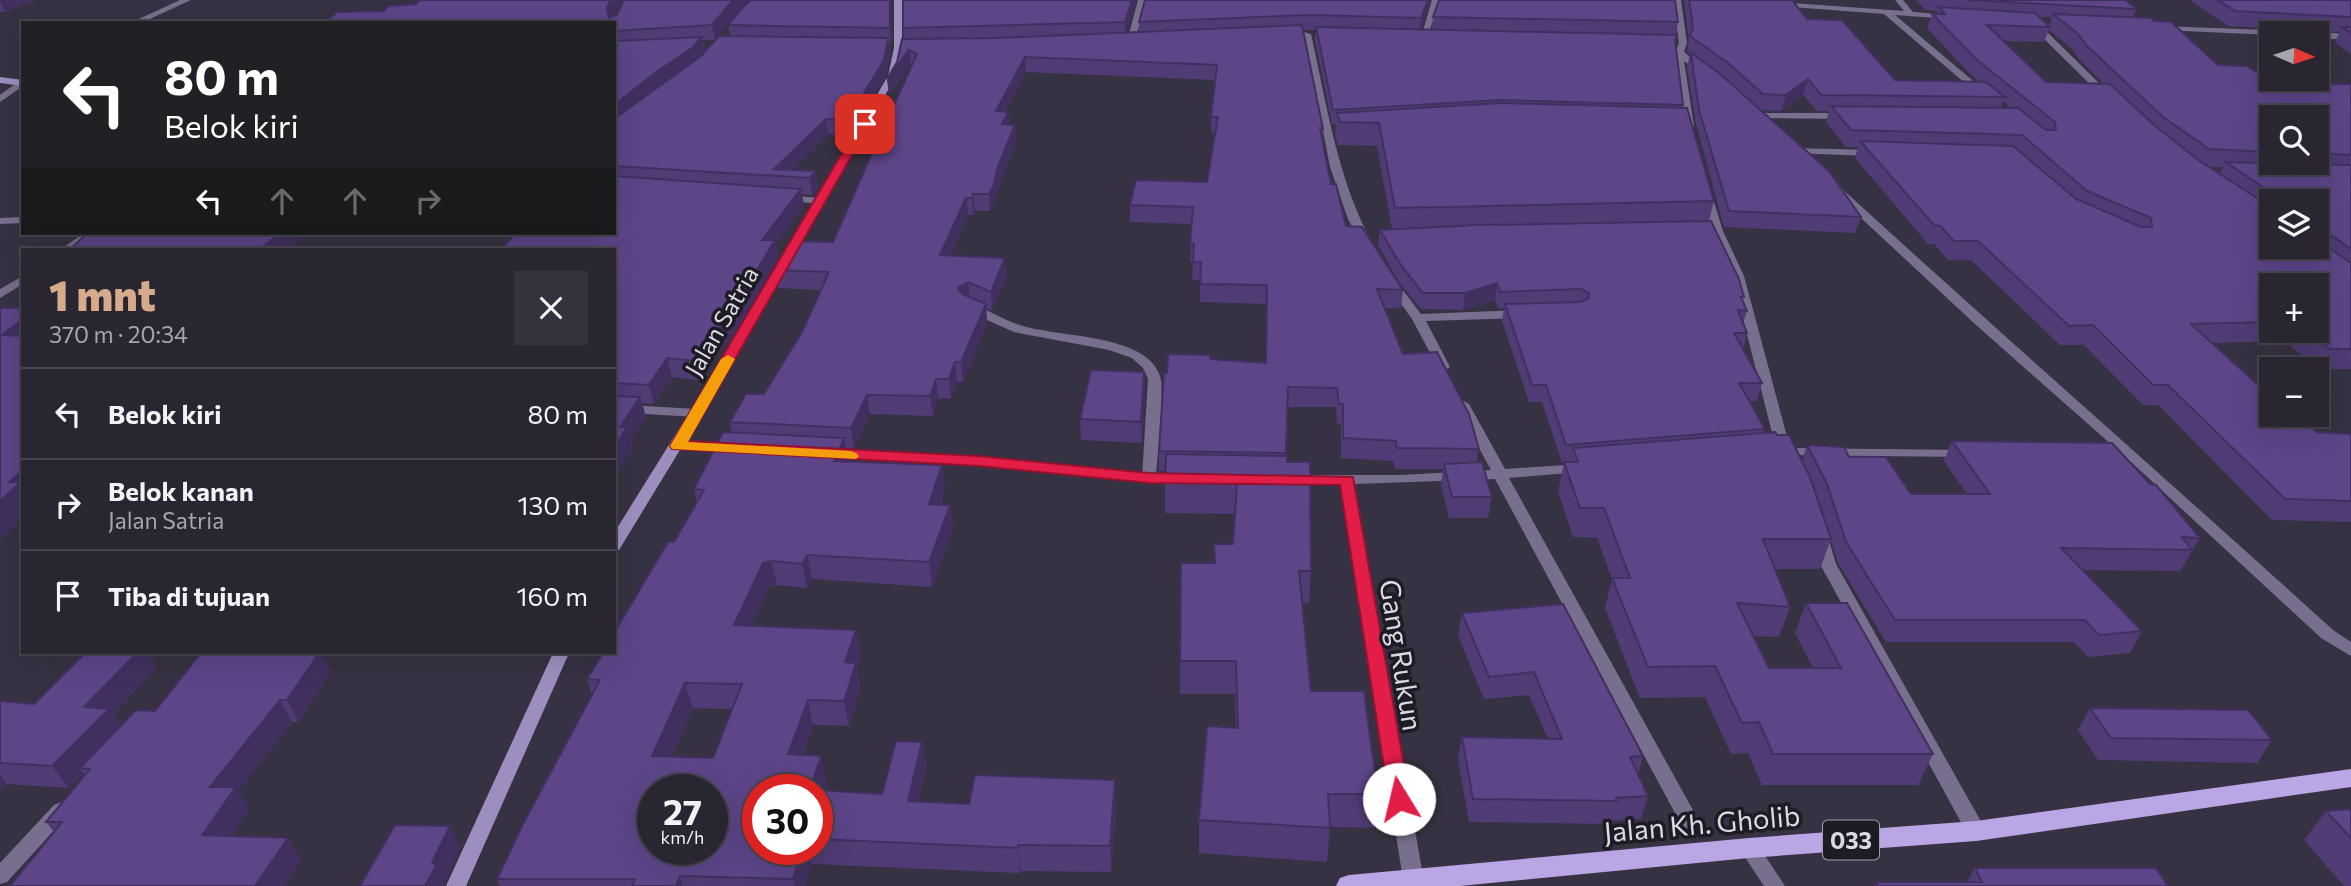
<!DOCTYPE html>
<html lang="id">
<head>
<meta charset="utf-8">
<style>
  :root { --surface:#292632; --page:#35323e; --text:#f1f3f6; --muted:#a5a5ac; --line:#45434d; --accent:#d6ab8b }
  body { margin:0; font-family:Commissioner,sans-serif; background:var(--page); color:var(--text); height:100vh; display:flex; flex-direction:column; font-size:26px; white-space:nowrap }
  * { box-sizing:border-box; margin:0 }
  p { font-size:23px; color:var(--muted) }
  .icon { flex:none; width:38px; height:38px; fill:none; stroke:currentColor; stroke-width:2; stroke-linecap:round; stroke-linejoin:round }
  .map { position:relative; flex:1; overflow:hidden }
  .details { position:absolute; left:21px; top:248px; width:595px; height:406px; display:flex; flex-direction:column; background:var(--surface); border-radius:0px; box-shadow:0 7px 28px #0002,0 0 0 2px var(--line) }
  .details>* { flex:none }
  .banner { position:absolute; left:21px; top:21px; width:595px; height:214px; border-radius:0px; box-shadow:0 7px 28px #0002,0 0 0 2px var(--line); background:#202124; color:#fff; overflow:hidden }
  .needle { width:46px; rotate:93deg }
  .buttons { position:absolute; left:2259px; top:21px; display:grid; gap:14px }
  .buttons a { display:grid; place-items:center; width:70px; height:70px; border-radius:0px; background:var(--surface); box-shadow:0 7px 28px #0002,0 0 0 2px var(--line); font-size:35px }
  .speed { position:absolute; left:637px; top:774px; display:flex; gap:14px; font-size:35px; font-weight:700; text-align:center }
  .speed>* { display:grid; place-content:center; width:91px; height:91px; border-radius:50%; background:var(--surface); box-shadow:0 7px 28px #0002,0 0 0 2px var(--line); line-height:1 }
  .speed small { font-size:18px; font-weight:400 }
  .speed .limit { border:10px solid #d22; background:#fff; color:#111 }
  .pin { position:absolute; display:grid; place-items:center; width:60px; height:60px; color:#fff; margin:-30px; border-radius:14px; box-shadow:0 4px 10px #0006 }
  .me { position:absolute; width:77px; margin:-38px; rotate:351deg; stroke-linejoin:round; filter:drop-shadow(0 0 5px #0008) }
  .turn { display:flex; align-items:center; gap:24px; height:147px; padding:0 28px; font-size:32px }
  .turn .icon { width:91px; height:91px; stroke-width:2.5 }
  .turn b { display:block; font-size:49px; line-height:60px }
  .lanes { display:flex; align-items:center; height:66px; padding:0 28px; background:#0003; justify-content:center; gap:35px; direction:ltr }
  .lanes .off { opacity:.35 }
  .round { display:grid; place-items:center; flex:none; width:74px; height:74px; border-radius:0px; background:var(--page) }
  .overview { display:flex; align-items:center; justify-content:space-between; height:119px; padding:0 28px }
  h1 { font-size:42px; font-weight:800; line-height:52px; color:var(--accent) }
  ul { padding:0; list-style:none }
  li { display:flex; align-items:center; gap:21px; height:91px; padding:0 28px; border-top:2px solid var(--line) }
  li div { flex:1 }
  li b { display:block; font-size:26px }
  li em { font-style:normal }
  .map>svg:first-child { display:block }
  .lines { fill:none; stroke-linecap:round; stroke-linejoin:round }
  .lane { fill:#786e8d; fill-rule:evenodd }
  .street { fill:#786e8d; fill-rule:evenodd }
  .secondary { fill:#9d8ebf; fill-rule:evenodd }
  .primary { fill:#baa6e5; fill-rule:evenodd }
  .wall { fill:#503b75; fill-rule:evenodd }
  .shaded-wall { fill:#41305f }
  .building { fill:#5d4588; stroke:#41305f; stroke-width:2; fill-rule:evenodd }
  .route { fill:#e11d48; stroke:#92132f; stroke-width:2 }
  .slow { fill:#f59e0b }
  .labels { text-anchor:middle; dominant-baseline:central; stroke-width:7; stroke-linejoin:round; paint-order:stroke }
  .shield { fill:#1d1b23; stroke:#a39faa; stroke-width:2 }
  .shield-label { font-size:23px; font-weight:bold; fill:#dcd8e4 }
  .street-label { font-size:24px; fill:#dcd8e4; stroke:#1d1b23 }
  .near-street-label { font-size:28px; fill:#dcd8e4; stroke:#1d1b23 }
</style>
</head>
<body>
<div class="map">
<svg width="2351" height="886" viewBox="0 0 2351 886">
  <rect width="100%" height="100%" fill="#373243"/>
  <g class="lines">
    <g class="lane">
      <path d="M1432,0H1440L1428,35L1421,37Z"/>
      <path d="M971,304C988,309 1003,320 1020,325C1058,338 1146,333 1160,376C1165,391 1157,458 1156,478L1154,481H1144L1142,478L1148,379L1143,368L1132,358L1109,350L1014,332L967,311L965,308L967,305Z"/>
    </g>
    <g class="street">
      <path d="M180,0H191L141,23H130Z"/>
      <path d="M1138,0H1146L1135,41L1131,44L1127,41Z"/>
      <path d="M1673,0H1681L1687,43L1684,52L1707,71L1700,73L1684,61L1694,126L1689,129L1684,126L1675,53L1679,43Z"/>
      <path d="M1895,0H1903L1913,12L1953,15V19H1950L1895,15L1985,91V95H1979L1884,14L1778,6L1774,4L1778,2L1904,11Z"/>
      <path d="M2031,22H2037L2110,94V98H2104L2031,26Z"/>
      <path d="M2159,26L2297,31L2301,33L2272,35L2162,30L2158,28Z"/>
      <path d="M1304,32L1311,34C1327,106 1337,177 1372,243L1370,245L1366,246L1360,243L1348,219L1330,167Z"/>
      <path d="M2317,32L2351,34V40L2317,38V33H2314Z"/>
      <path d="M23,78V86L0,102V95Z"/>
      <path d="M1755,113H1846L1851,116L1846,119L1752,118L1750,116Z"/>
      <path d="M1794,148L1873,150L1878,153L1873,156L1790,153V149Z"/>
      <path d="M1836,186L1840,187C2003,336 2169,481 2333,630L2351,642V656L2321,638L2130,461L2102,460L2100,457L2102,454L2121,453L1976,325L1832,191L1831,189Z"/>
      <path d="M1706,190L1711,193L1723,231L1744,276L1790,448L1965,450L1972,454L1970,457L1773,455L1771,452L1776,448L1732,276L1711,231L1701,193Z"/>
      <path d="M787,195L819,198L824,201L819,204L783,200V196Z"/>
      <path d="M23,217V223L0,224V218Z"/>
      <path d="M84,233H97L72,250H60Z"/>
      <path d="M23,276V284L0,298V289Z"/>
      <path d="M1392,279L1396,281L1421,314L1522,310L1528,314L1522,318L1426,321L1450,367L1444,371L1439,370L1412,319L1386,283Z"/>
      <path d="M1462,400L1469,404L1505,469L1580,464L1587,468L1580,472L1509,478L1699,821L1696,826L1689,829L1682,826L1495,479L1355,484L1423,876L1428,886H1407L1403,879L1340,484L1293,483L1286,479L1293,475H1401L1491,470L1455,404Z"/>
      <path d="M614,404L695,409L702,413L695,417L614,412Z"/>
      <path d="M678,442L731,445L738,449L731,453L673,449L671,446Z"/>
      <path d="M828,451L979,457L1149,474H1182L1189,478L1182,482H1149L979,465L823,458L821,455Z"/>
      <path d="M1820,532L1828,537L1836,564L1983,825L1986,831L1983,837L1976,839L1969,837L1820,564L1812,537Z"/>
      <path d="M61,802L68,805L71,810L68,815L7,882L0,884V863L54,805Z"/>
      <path d="M1749,840L1756,842L1785,886H1764L1739,848L1742,842Z"/>
    </g>
    <g class="secondary">
      <path d="M894,0H902V48L896,76L728,371L619,550L614,551V533L715,371L888,76L894,48Z"/>
      <path d="M0,77L23,80V86L0,83Z"/>
      <path d="M553,653H569L466,886H446Z"/>
    </g>
    <path class="primary" d="M2351,769V787L1976,841L1749,858L1460,886H1336L1340,878L1349,875L1749,838L1976,821Z"/>
  </g>
  <g class="wall">
    <path d="M0,0H36L5,12H0Z"/>
    <path d="M420,0H621L613,17L617,15L624,0H891V42H889L890,53L886,75L849,137L828,134L792,170L815,171L818,188L812,195L802,194L804,206L776,244L778,258L737,329L697,380L672,377L654,404L642,403L646,417L631,439L633,447L614,479V250H501L516,233H614V23H325L337,12L384,11L389,6L416,4ZM742,8L728,25L730,36H719L700,58L705,51L703,40H715L738,11Z"/>
    <path d="M1137,0L1126,33L1139,32V22L1145,0H1431L1421,29H1432L1433,17L1678,22L1676,35H1677L1675,42L1683,105V108L1714,201L1709,221L1744,297L1742,301L1747,311L1743,323L1747,333L1743,349L1762,383L1757,401H1749L1765,429L1763,433L1777,435L1802,461L1807,445L1849,457L1911,494H1967L1944,461L1952,441L2150,484L2200,538L2180,571L2082,570L2142,631L2130,653L2088,657L2074,642H1886L1838,563L1819,503L1831,539L1820,569H1775L1790,607L1779,637L1753,636L1769,668H1813L1795,633L1806,603L1933,754L1918,785H1762L1748,753L1731,754L1705,697L1640,698L1605,608L1612,579L1597,538L1573,537L1558,491L1564,463H1562L1542,402H1529L1502,321L1504,308H1498L1495,300L1463,310L1421,309L1399,282L1378,245L1380,230L1392,229L1377,146L1338,145L1335,135L1336,124H1332L1315,40L1316,30H1303L1323,129L1322,142L1331,184L1346,226L1403,290L1401,308H1384L1403,354L1479,449L1476,463L1492,497L1488,518H1449L1441,485L1443,469H1395L1393,461L1341,458V424H1337L1336,407H1288L1287,462L1311,571L1309,603H1302L1311,691L1378,794L1374,828L1330,827L1327,862L1199,853V820L1236,728L1235,694H1180L1181,563H1214V544H1233L1235,514L1165,513V471H1159V451L1167,373L1210,359L1266,363L1267,304L1200,302V280H1192L1193,262H1190L1192,224L1130,222V205L1207,182L1215,133H1211V117L1215,80L1026,72L1005,112H1008L1009,124L1015,125L1016,141L999,186L995,202L990,211H975L973,215H968L950,255L1007,276L992,311L986,308L987,323L963,382H957L951,399L938,398L933,416L870,414L854,448H846L848,461L942,465L945,488L940,505H950L953,529L932,587L812,579L807,588L777,585L769,587L751,626L861,654L857,668L860,688L849,726L813,725L803,755L821,756L827,782L824,791L882,794L922,742L926,767L918,802L969,804L1116,806L1111,872L1021,871L1020,873L812,864L805,886H500L497,879L592,695L587,679L674,542L697,502L694,489L732,433L730,422L764,394L802,332L821,290L778,288L775,270L833,242L885,128V125L912,65H911L889,94L887,79L897,62L904,39L903,28ZM693,708L732,709L713,758L671,757ZM817,789V849H758Z"/>
    <path d="M1684,0H1792L1807,19L1895,80L1980,82L1971,75L1927,28L1932,14H1937V11L1925,10L1916,0H2125L2137,9L2133,17L2218,65L2276,84H2351V369H2318L2285,341L2212,343L2268,394L2317,432L2351,434V522L2272,520L2158,405H2143L2084,345H2060L1971,260H1948L1934,244H1928L1855,158L1858,147H1846L1826,122L1829,111H1817L1803,95L1781,111L1761,110L1861,217L1855,233L1724,227L1696,124L1687,67L1690,54L1687,51L1689,41ZM2039,17H2052L2049,26ZM2049,30L2071,48L2081,61L2104,84L2046,82L2003,41L2044,42ZM2003,101L2011,108H2001ZM2272,117H2317V163H2272ZM2209,167H2223L2220,174ZM2272,201H2317V247H2272ZM2272,285L2317,331H2272Z"/>
    <path d="M2190,0H2351V54L2335,42L2340,32L2228,26Z"/>
    <path d="M1145,392L1142,443L1081,440L1080,419Z"/>
    <path d="M1462,613L1643,756L1638,774L1648,796L1641,819L1611,821L1610,824L1469,822L1458,759L1462,737L1548,739L1529,695L1484,699L1458,635Z"/>
    <path d="M201,653H322L331,672L298,722H292L238,791L249,809L231,836L288,838L301,860L284,886H10L54,832L46,822L85,775L83,773L68,788L7,784L0,791V701L34,704L157,667L113,714L120,726L155,711Z"/>
    <path d="M2090,708L2272,740L2257,763L2098,760L2078,730Z"/>
    <path d="M2351,809V886H2344L2304,840L2326,811Z"/>
    <path d="M1975,868L2168,886H1875L1877,882H1967Z"/>
  </g>
  <g class="shaded-wall">
    <path d="M0,0H36L5,12L0,2Z"/>
    <path d="M611,0H621L611,22L607,8Z"/>
    <path d="M733,0H755L738,11L715,40L712,25Z"/>
    <path d="M890,0H891V42L890,28Z"/>
    <path d="M1132,0H1137L1125,36V22Z"/>
    <path d="M1428,0H1431L1420,32L1421,18Z"/>
    <path d="M702,37L705,51L695,63L614,123V105Z"/>
    <path d="M888,38L890,53L886,75L849,137L847,121Z"/>
    <path d="M909,50L911,65L889,94L887,79Z"/>
    <path d="M1025,57L1026,72L997,127L996,111Z"/>
    <path d="M1808,79L1803,95L1781,111L1786,95Z"/>
    <path d="M1008,112L1009,128L1002,124Z"/>
    <path d="M826,119L828,134L786,177L774,169Z"/>
    <path d="M1015,125L1016,141L999,186L995,202L990,211L989,194L997,169Z"/>
    <path d="M815,171L818,188L812,195L810,178Z"/>
    <path d="M801,189L804,206L776,244L778,258L737,329L697,380L693,361L762,240Z"/>
    <path d="M973,194L975,211L973,215L972,198Z"/>
    <path d="M966,198L968,215L942,273L940,255Z"/>
    <path d="M280,233H297L300,239L287,250H259Z"/>
    <path d="M1005,258L1007,276L992,311L991,292Z"/>
    <path d="M968,282L970,301L960,306L958,288Z"/>
    <path d="M1497,283L1495,300L1463,310L1465,293Z"/>
    <path d="M986,304L987,323L963,382L961,362Z"/>
    <path d="M23,319V350L2,335Z"/>
    <path d="M667,358L672,377L654,404L649,385Z"/>
    <path d="M955,362L957,382L951,399L949,379Z"/>
    <path d="M1144,372L1145,392L1142,443L1141,422Z"/>
    <path d="M936,379L938,398L933,416L930,396Z"/>
    <path d="M867,395L870,414L854,448L851,428Z"/>
    <path d="M640,397L646,417L631,439L633,447L614,479V449L620,427Z"/>
    <path d="M844,438L848,461H834Z"/>
    <path d="M942,465L945,488L932,528L929,504Z"/>
    <path d="M23,470V518L0,539V501L9,482Z"/>
    <path d="M950,505L953,529L932,587L929,562Z"/>
    <path d="M807,555L812,579L807,588L802,564Z"/>
    <path d="M771,561L777,585L769,587L740,650L734,625L763,563Z"/>
    <path d="M856,630L861,654L857,668L860,688L849,726L844,701L845,662Z"/>
    <path d="M137,653H148L157,667L113,714L123,730L80,768L83,773L68,788L52,766L84,707Z"/>
    <path d="M319,653H322L331,672L298,722L287,700Z"/>
    <path d="M685,683L693,708L661,781L652,756Z"/>
    <path d="M280,700L292,722L238,791L249,809L216,857L202,835L210,787Z"/>
    <path d="M808,700L813,725L794,779L788,754Z"/>
    <path d="M922,742L926,767L912,827L908,801Z"/>
    <path d="M821,756L827,782L817,809V789H810Z"/>
    <path d="M0,774L7,784L0,791Z"/>
    <path d="M1115,780L1116,806L1111,872L1110,846Z"/>
    <path d="M450,826L460,848L444,883L446,886H425L432,862Z"/>
    <path d="M288,838L301,860L284,886H255Z"/>
    <path d="M1018,845L1021,871L1020,873L1018,848Z"/>
    <path d="M802,849H808L812,864L805,886H795L793,879Z"/>
    <path d="M680,876L683,886H676Z"/>
  </g>
  <g class="building">
    <path d="M420,0H611L607,8L609,18L617,15L624,0H733L712,25L614,31V23H325L337,12L384,11L389,6L416,4Z"/>
    <path d="M752,0H890V28L728,25L745,5Z"/>
    <path d="M903,0H1132L1125,22L903,28Z"/>
    <path d="M1145,0H1428L1421,18L1308,15L1139,22Z"/>
    <path d="M1439,0H1675L1678,22L1433,17Z"/>
    <path d="M1689,0H1792L1807,19L1842,20L1895,80L1986,82L2005,97L1821,95L1808,79L1786,95L1763,94L1728,63L1690,36L1693,28Z"/>
    <path d="M1968,0H2125L2137,9Z"/>
    <path d="M2218,0H2351V17L2235,11Z"/>
    <path d="M1939,7L2035,13L2050,27L1987,25L2046,82L2110,84L2154,125L2197,159L2272,208V247H2317V240L2351,263V349H2330L2308,331H2317V285H2272V322L2191,324L2268,394H2272V415H2297L2317,432L2351,434V501L2285,499L2168,385H2153L2093,325L2069,326L1978,241H1954L1940,226L1934,225L1860,141L2013,146L2076,199L2141,227H2152L2151,218L2087,191L2022,135L1851,130L1831,106L2018,108L2046,130H2056L2055,122L1977,60L1932,14H1945Z"/>
    <path d="M2053,14L2151,18L2154,21L2171,22L2218,65L2247,66L2276,84H2351V155L2317,153V117H2272V152L2209,149L2163,117L2087,46L2077,33Z"/>
    <path d="M1302,25L1323,129L1320,128L1331,184H1336L1346,226L1362,227L1403,290L1377,289L1403,354L1437,352L1469,414L1479,449L1397,448L1396,441L1343,438V404H1339L1337,388L1288,387L1286,453L1159,451L1164,373H1167L1168,354L1210,355V359L1266,363L1267,285L1200,284L1201,262H1193L1194,244H1190L1193,207L1130,205L1136,180L1207,182L1218,117H1211L1217,65L1025,57L996,111L1008,112L1002,124L1015,125L997,169L994,185L989,194H973L972,198H966L940,255L1005,258L991,292L968,282L958,288L962,294L986,304L961,362H955L949,379H936L930,396L867,395L851,428L730,422L746,394H764L802,332L829,272L775,270L792,241L833,242L880,135L888,125H885L917,54L909,50L887,79L897,62L902,39L997,38Z"/>
    <path d="M1316,27L1677,35L1675,40L1683,105L1500,100L1333,110Z"/>
    <path d="M2342,27H2351V33Z"/>
    <path d="M719,36L888,38L884,60L847,121L826,119L774,169L815,171L810,178L614,166V119L701,56Z"/>
    <path d="M702,37L692,48L655,73L614,105V41Z"/>
    <path d="M1691,53L1719,73L1829,171L1861,217L1729,211L1699,110Z"/>
    <path d="M1501,103L1687,108L1714,201L1395,208L1379,123L1340,122L1337,113Z"/>
    <path d="M2226,162L2351,165V249L2319,227H2317V201H2283Z"/>
    <path d="M614,176L801,189L762,240H775L733,310L693,361L667,358L649,385L614,383V250H501L516,233H614Z"/>
    <path d="M1711,221L1739,279L1744,297H1741L1747,311L1738,310L1747,333H1734L1762,383H1739L1765,429L1566,445L1546,385H1532L1505,304L1581,302L1589,298V293L1581,289L1500,292L1497,283L1465,293H1423L1401,265L1380,230L1476,225Z"/>
    <path d="M88,233H280L259,250H69Z"/>
    <path d="M0,308H23V319L2,335L23,336V470L9,482H21L0,501Z"/>
    <path d="M1091,370L1144,372L1141,422L1080,419Z"/>
    <path d="M614,396L640,397L620,427H627L614,449Z"/>
    <path d="M723,432L844,438L834,461L942,465L929,504L950,505L929,562L807,555L802,564L771,561L763,563L734,625L856,630L845,662L856,663L844,701L808,700L788,754L821,756L810,789H758V849H802L793,879L680,876L676,886H632L635,879H497L523,824L600,680L587,679L603,653H614V633L668,542H674L704,490L694,489ZM685,683L742,684L713,758L652,756ZM653,789H712V849H653Z"/>
    <path d="M1775,432L1777,435H1789L1810,477L1831,539H1763L1790,607L1737,603L1769,668H1841L1806,603H1847L1933,754H1773L1759,722L1742,723L1715,666L1648,667L1612,578H1630L1604,508H1580L1564,462H1578L1573,448Z"/>
    <path d="M1952,441L2112,443L2150,484L2156,485L2200,538L2182,537L2192,550L2061,548L2142,631L2099,635L2085,620H1895L1846,542L1827,484L1807,445L1844,447L1849,457H1886L1911,494H1990Z"/>
    <path d="M1166,454L1287,456V462H1310L1311,571H1299L1311,691H1364L1378,794H1328L1330,828L1199,820L1207,726L1238,728L1236,661H1180L1181,563H1215L1214,544H1233L1237,483L1165,482Z"/>
    <path d="M1482,462L1492,497H1452L1444,464Z"/>
    <path d="M1563,604L1643,756L1630,757L1648,796L1616,798L1617,801L1473,799L1462,737L1562,739L1534,672L1489,677L1462,613Z"/>
    <path d="M85,653H137L84,707L109,709L52,766L0,763V701L34,704Z"/>
    <path d="M201,653H319L287,700H280L210,787H236L202,835L288,838L255,886H10L62,822H46L90,769L80,768L136,710L155,711Z"/>
    <path d="M2090,708L2248,710L2272,740L2111,738Z"/>
    <path d="M896,741L922,742L908,801L969,804L975,775L1115,780L1110,846L1018,845V848L817,839V790L882,794Z"/>
    <path d="M2351,809V838L2326,811Z"/>
    <path d="M395,825L450,826L432,862L436,866L425,886H360Z"/>
    <path d="M1975,868H2156L2168,886H1878L1877,882H1982Z"/>
  </g>
  <path class="route" d="M865,120L870,124L688,441L979,456L1149,473L1353,477L1410,799L1407,805L1399,808L1392,805L1389,799L1340,485L1149,483L979,466L672,449L670,446L859,124Z"/>
  <path class="slow" d="M728,355L735,359L688,442L851,451L856,453L859,456L856,459L672,449L670,446L721,359Z"/>
  <g class="labels">
    <rect class="shield" x="1823" y="820.5" width="56" height="39" rx="5"/>
    <g class="shield-label">
      <text x="1851" y="840">033</text>
    </g>
    <g class="street-label">
      <text transform="translate(721 321) rotate(-60)">Jalan Satria</text>
    </g>
    <g class="near-street-label">
      <text transform="translate(1402 655) rotate(81)">Gang Rukun</text>
      <text transform="translate(1702 823) rotate(-5)">Jalan Kh. Gholib</text>
    </g>
  </g>
</svg>
<div class="buttons">
<a><svg class="needle" viewBox="-14 -14 28 28"><path d="M0-13l5 13h-10z" fill="#e53935"/><path d="M0 13l5-13h-10z" fill="#a5a5ac"/></svg></a>
<a><svg class="icon" aria-label="search" viewBox="0 0 24 24"><circle cx="10" cy="10" r="6"/><path d="M15 15l6 6"/></svg></a>
<a><svg class="icon" aria-label="layers" viewBox="0 0 24 24"><path d="M12 4l9 5-9 5-9-5zM3 14l9 5 9-5"/></svg></a>
<a>+</a>
<a>−</a>
</div>
<div class="speed"><div>27<small>km/h</small></div><div class="limit">30</div></div>
<div class="pin" style="left:865px;top:124px;background:#d93025"><svg class="icon" aria-label="arrive" viewBox="0 0 24 24"><path d="M6 21V4h12l-3 4 3 4H6"/></svg></div>
<svg class="me" style="left:1399px;top:799px" viewBox="-20 -20 40 40"><circle r="19" fill="#fff"/><path d="M0-13L10 11 0 6-10 11z" fill="#e11d48"/></svg>
<div class="banner">
<div class="turn"><svg class="icon" aria-label="left" viewBox="0 0 24 24"><path d="M17 20v-9H6M10 6l-5 5 5 5"/></svg><div><b>80 m</b>Belok kiri</div></div>
<div class="lanes"><svg class="icon" aria-label="left" viewBox="0 0 24 24"><path d="M17 20v-9H6M10 6l-5 5 5 5"/></svg><svg class="icon off" aria-label="ahead" viewBox="0 0 24 24"><path d="M12 20V5M6 11l6-6 6 6"/></svg><svg class="icon off" aria-label="ahead" viewBox="0 0 24 24"><path d="M12 20V5M6 11l6-6 6 6"/></svg><svg class="icon off" aria-label="right" viewBox="0 0 24 24"><path d="M7 20v-9h11M14 6l5 5-5 5"/></svg></div>
</div>
<section class="details">
<div class="overview"><div><h1>1 mnt</h1><p>370 m · 20:34</p></div><a class="round"><svg class="icon" aria-label="close" viewBox="0 0 24 24"><path d="M6 6l12 12M18 6L6 18"/></svg></a></div>
<ul>
<li><svg class="icon" aria-label="left" viewBox="0 0 24 24"><path d="M17 20v-9H6M10 6l-5 5 5 5"/></svg><div><b>Belok kiri</b></div><em>80 m</em></li>
<li><svg class="icon" aria-label="right" viewBox="0 0 24 24"><path d="M7 20v-9h11M14 6l5 5-5 5"/></svg><div><b>Belok kanan</b><p>Jalan Satria</p></div><em>130 m</em></li>
<li><svg class="icon" aria-label="arrive" viewBox="0 0 24 24"><path d="M6 21V4h12l-3 4 3 4H6"/></svg><div><b>Tiba di tujuan</b></div><em>160 m</em></li>
</ul>
</section>
</div>
</body>
</html>
